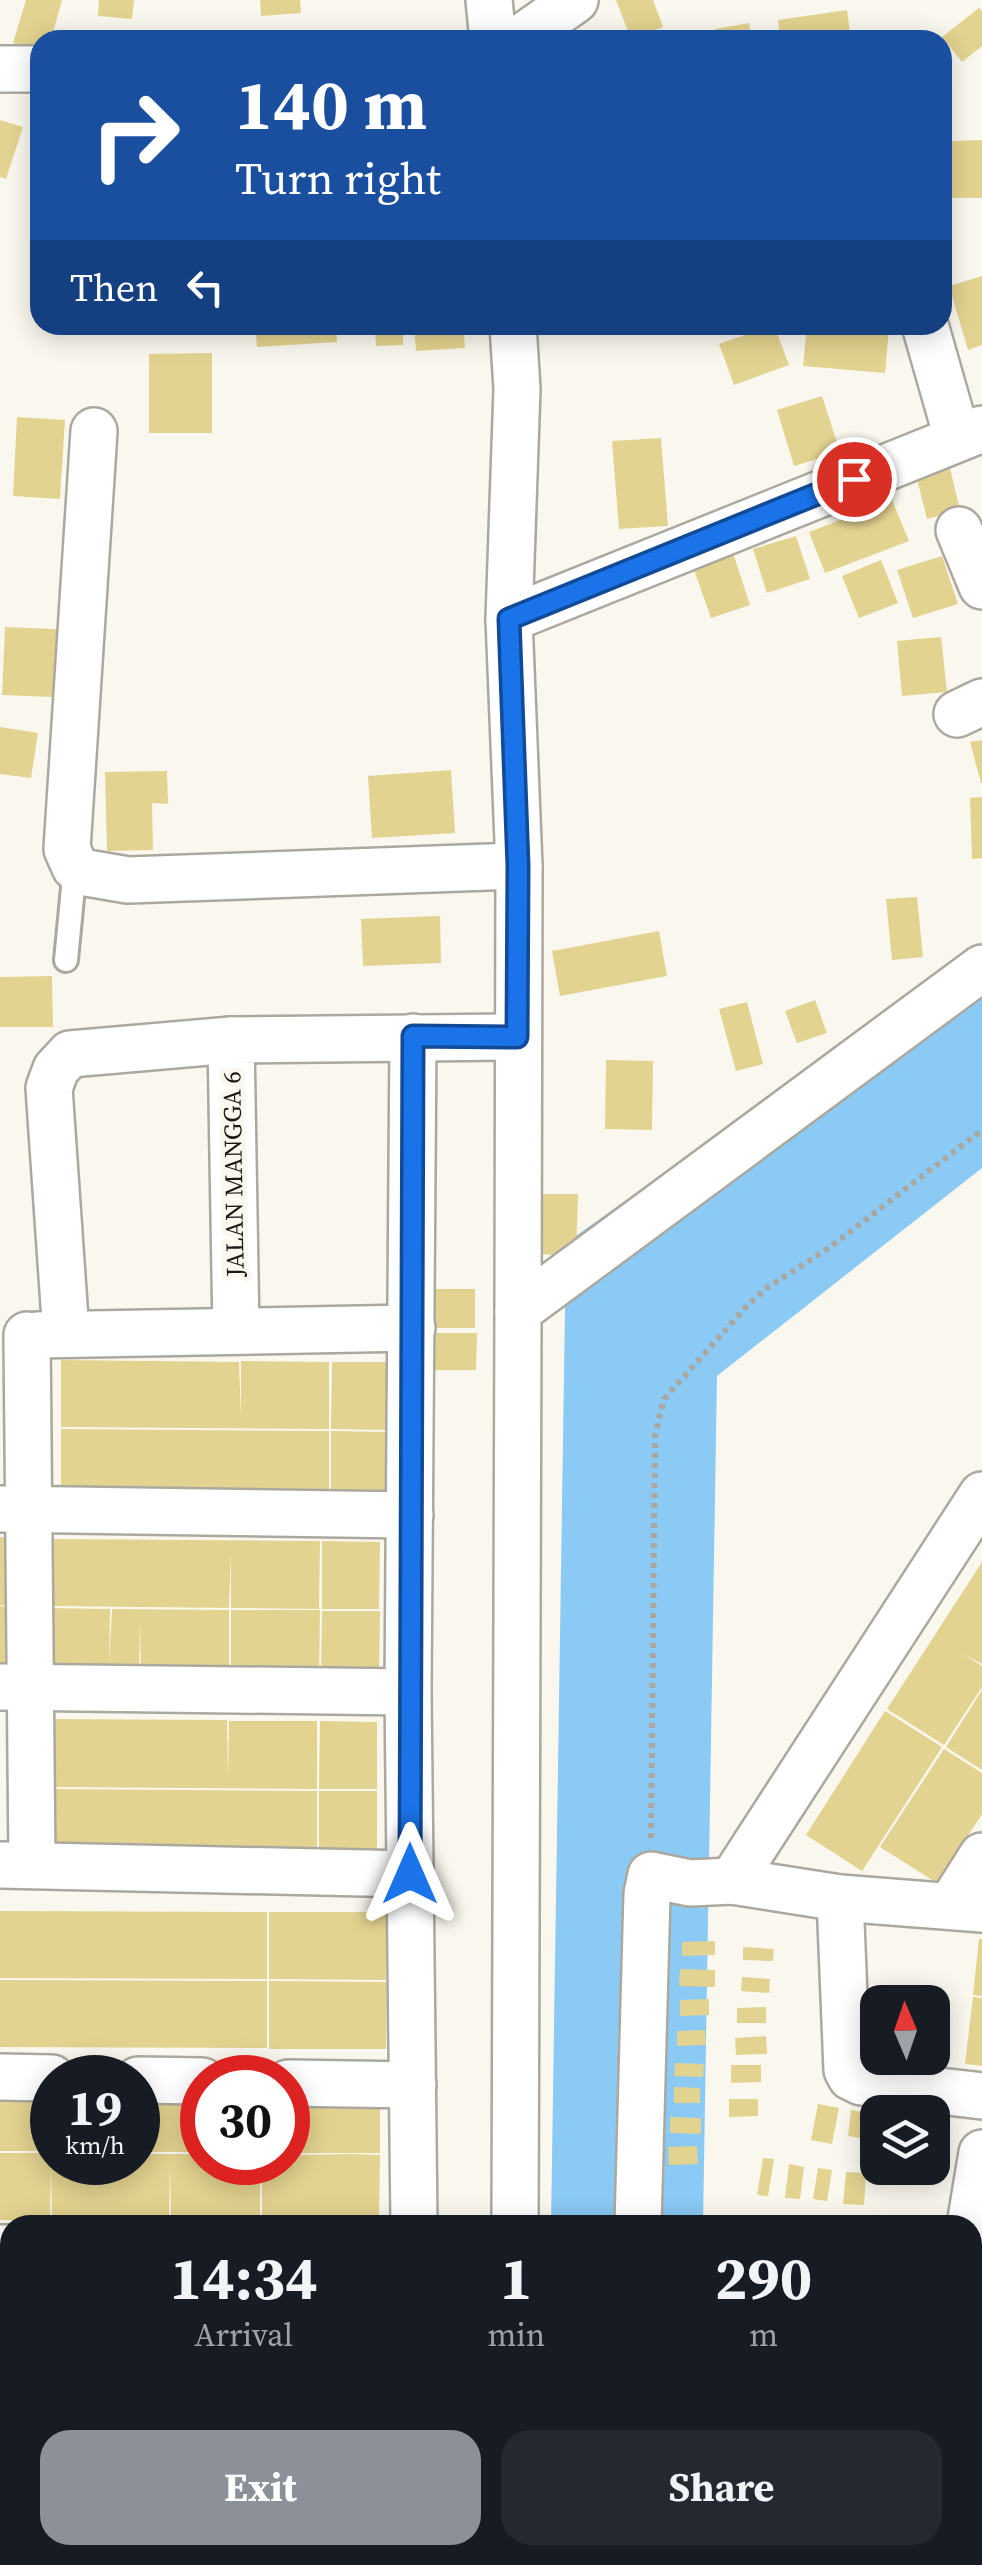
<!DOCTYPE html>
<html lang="en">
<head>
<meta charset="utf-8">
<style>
  :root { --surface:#171b24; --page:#242831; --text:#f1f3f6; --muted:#9ea1a6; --accent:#8c9099 }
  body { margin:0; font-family:"Source Serif 4",serif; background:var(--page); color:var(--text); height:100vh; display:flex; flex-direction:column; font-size:38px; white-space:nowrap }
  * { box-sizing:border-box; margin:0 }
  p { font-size:32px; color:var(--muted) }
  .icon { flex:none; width:55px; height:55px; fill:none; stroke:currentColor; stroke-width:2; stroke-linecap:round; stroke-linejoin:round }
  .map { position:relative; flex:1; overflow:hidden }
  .panel { position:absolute; left:0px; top:2215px; width:982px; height:350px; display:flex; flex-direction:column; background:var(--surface); border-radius:30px 30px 0 0; box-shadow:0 5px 25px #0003 }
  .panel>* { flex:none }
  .hud { position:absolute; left:30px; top:30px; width:922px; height:305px; border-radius:30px; box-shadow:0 5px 25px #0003; background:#1a4fa0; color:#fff; overflow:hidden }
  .needle { width:65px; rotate:358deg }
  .controls { position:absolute; left:860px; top:1985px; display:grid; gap:20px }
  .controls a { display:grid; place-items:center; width:90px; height:90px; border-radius:20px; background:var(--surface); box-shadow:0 5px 25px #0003; font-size:50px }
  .speed { position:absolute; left:30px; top:2055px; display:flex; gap:20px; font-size:50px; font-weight:700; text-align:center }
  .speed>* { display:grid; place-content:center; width:130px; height:130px; border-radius:50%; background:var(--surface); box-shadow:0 5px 25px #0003; line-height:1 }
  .speed small { font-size:25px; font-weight:400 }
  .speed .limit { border:15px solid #d22; background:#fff; color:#111 }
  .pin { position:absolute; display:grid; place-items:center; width:85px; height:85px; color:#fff; margin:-42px; border:5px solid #fff; border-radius:50%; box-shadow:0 2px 10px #0007 }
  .me { position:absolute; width:110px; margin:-55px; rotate:0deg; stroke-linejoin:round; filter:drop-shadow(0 0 8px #0008) }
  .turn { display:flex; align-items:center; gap:35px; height:210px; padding:0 40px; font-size:45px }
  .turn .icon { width:130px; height:130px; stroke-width:2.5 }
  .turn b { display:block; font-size:70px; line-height:85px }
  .then { display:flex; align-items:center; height:95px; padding:0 40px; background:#0003; gap:20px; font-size:38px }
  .eta { display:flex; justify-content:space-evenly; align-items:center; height:170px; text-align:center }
  .eta b { font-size:60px; font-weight:700; line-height:70px }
  .cta { display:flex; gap:20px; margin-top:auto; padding:20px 40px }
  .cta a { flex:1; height:115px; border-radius:30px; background:var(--accent); color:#fff; font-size:40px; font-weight:700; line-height:115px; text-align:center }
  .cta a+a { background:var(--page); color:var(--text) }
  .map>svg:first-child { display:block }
  .water { fill:#8acaf4 }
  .building { fill:#e3d390 }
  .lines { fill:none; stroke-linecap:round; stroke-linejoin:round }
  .service-casing { stroke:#aba99f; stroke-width:28 }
  .minor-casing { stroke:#aba99f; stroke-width:50 }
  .path { stroke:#a9a7a0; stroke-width:6; stroke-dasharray:5 5; stroke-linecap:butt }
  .service { stroke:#fff; stroke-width:22 }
  .minor { stroke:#fff; stroke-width:45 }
  .route-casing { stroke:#114b97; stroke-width:25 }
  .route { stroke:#1a73e8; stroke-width:18 }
  .labels { text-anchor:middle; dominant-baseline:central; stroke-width:10; stroke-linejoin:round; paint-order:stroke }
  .street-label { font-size:25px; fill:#191815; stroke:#faf8ee }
</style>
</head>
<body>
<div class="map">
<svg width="982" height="2565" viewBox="0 0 982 2565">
  <rect width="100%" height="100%" fill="#faf8ee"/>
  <g class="water">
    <path d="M982,947V1168L717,1376L703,2225H551L566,1243Z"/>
    <path d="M547,2555H697V2565H546Z"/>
  </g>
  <g class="building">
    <path d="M26,0H62L51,40H40V51L13,43Z"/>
    <path d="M99,0H134L132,19L98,16Z"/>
    <path d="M260,0H300L301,13L261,16Z"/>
    <path d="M616,0H653L663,27L631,39Z"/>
    <path d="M979,8L982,11V46L962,62L942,37Z"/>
    <path d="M847,10L851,40H780L778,20Z"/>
    <path d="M749,23L752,40H718L715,29Z"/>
    <path d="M0,120L23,127L6,179L0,177Z"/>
    <path d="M982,140V198H951V141Z"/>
    <path d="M982,276V345L968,350L949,286Z"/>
    <path d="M255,325H336L337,342L257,347Z"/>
    <path d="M375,325H403V345L376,346Z"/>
    <path d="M414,325H463L465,348L416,351Z"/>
    <path d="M774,325L789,365L734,385L719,344Z"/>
    <path d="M807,325L889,328L885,373L803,366Z"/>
    <path d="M212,353V433H149V354Z"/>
    <path d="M822,396L840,452L794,466L777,410Z"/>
    <path d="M17,417L65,420L60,499L13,496Z"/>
    <path d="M661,438L668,526L619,529L612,441Z"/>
    <path d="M950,468L960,510L927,519L916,475Z"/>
    <path d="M892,500L909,541L825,573L809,532Z"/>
    <path d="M796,536L810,579L767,593L753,549Z"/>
    <path d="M733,553L750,605L711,618L693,567Z"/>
    <path d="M942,556L958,604L913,618L897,570Z"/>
    <path d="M881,560L898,603L859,618L842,576Z"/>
    <path d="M5,627L79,630L76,698L2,695Z"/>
    <path d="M941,637L947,692L902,696L897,641Z"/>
    <path d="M0,727L38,733L31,778L0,774Z"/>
    <path d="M982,740V783H981L970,742Z"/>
    <path d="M451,770L455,833L372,838L368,776Z"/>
    <path d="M167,771L168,804L152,803L153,850L107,851L105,772Z"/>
    <path d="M982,797V858L972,859L970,798Z"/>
    <path d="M917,897L923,957L892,960L886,899Z"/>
    <path d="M440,916L441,963L363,966L361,919Z"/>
    <path d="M659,931L667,976L560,996L552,951Z"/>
    <path d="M52,976L53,1027H0V977Z"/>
    <path d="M815,1000L827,1033L797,1043L785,1011Z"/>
    <path d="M747,1002L763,1064L736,1071L719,1009Z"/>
    <path d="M606,1060L653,1061L652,1130L605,1129Z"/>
    <path d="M539,1194H578L576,1256L538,1254Z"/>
    <path d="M429,1289H475V1328H428Z"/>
    <path d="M430,1333H477L476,1370H429Z"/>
    <path d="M61,1360L239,1362L241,1418V1361L329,1362V1429L61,1427Z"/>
    <path d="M332,1362H390L389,1430L331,1429Z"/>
    <path d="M61,1429L329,1431V1499L61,1497Z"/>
    <path d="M331,1431L389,1432V1499H331Z"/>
    <path d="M0,1537H10L9,1605H0Z"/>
    <path d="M52,1539L320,1541L319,1609L231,1608V1551L229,1608L52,1606Z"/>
    <path d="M322,1541L380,1542L379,1609H322Z"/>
    <path d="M982,1562V1664L963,1654L982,1666V1687L944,1745L887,1709Z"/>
    <path d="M0,1606L9,1607V1674H0Z"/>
    <path d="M52,1608L110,1609L109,1666L112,1609L229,1610V1677H141L140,1619L139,1677L51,1676Z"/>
    <path d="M231,1610H320L319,1678L231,1677Z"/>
    <path d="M322,1611H380L379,1678H321Z"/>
    <path d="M982,1690V1770L946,1747Z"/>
    <path d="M885,1711L942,1747L862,1871L806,1835Z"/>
    <path d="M49,1719L227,1720L228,1779L229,1721H317V1789L49,1787Z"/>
    <path d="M320,1721L377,1722V1789H319Z"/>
    <path d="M944,1749L982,1773V1814L937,1883L880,1847Z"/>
    <path d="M49,1789L317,1791V1858L49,1856Z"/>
    <rect x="319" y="1791" width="58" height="67"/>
    <path d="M0,1911L267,1912V1979L0,1978Z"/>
    <path d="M269,1912H387L386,1980L269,1979Z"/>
    <path d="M979,1939H982V1996L973,1995Z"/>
    <path d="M715,1941V1955L682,1956V1942Z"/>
    <path d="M743,1947L774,1949L773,1961L743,1960Z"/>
    <path d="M680,1969L715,1970V1987L679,1986Z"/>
    <path d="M742,1977L770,1979L769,1993L741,1991Z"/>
    <path d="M0,1980L267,1981V2048L0,2047Z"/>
    <path d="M269,1981L387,1982L386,2049H269Z"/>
    <path d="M973,1997L982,1998V2066L965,2064Z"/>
    <path d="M709,1999V2015L680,2016V2000Z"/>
    <path d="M766,2007V2023H737V2008Z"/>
    <path d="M705,2030L706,2045L677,2046V2031Z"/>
    <path d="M766,2036L767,2054L736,2055L735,2038Z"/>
    <path d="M675,2063L704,2064L703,2077L674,2076Z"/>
    <path d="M731,2065H761V2082L731,2083Z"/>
    <path d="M0,2084L51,2094L50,2151H0Z"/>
    <path d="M138,2084L202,2085V2152H138Z"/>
    <path d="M288,2085L380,2086V2153H288Z"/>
    <path d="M674,2087L700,2088V2103H674Z"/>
    <path d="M729,2099H758V2116L729,2117Z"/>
    <path d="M818,2104L839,2108L832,2144L811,2140Z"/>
    <path d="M851,2110L870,2113L866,2139L848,2136Z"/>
    <path d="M670,2117L701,2118V2134L670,2133Z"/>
    <path d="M697,2146L698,2164L669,2165L668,2147Z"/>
    <path d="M0,2153H52V2162H138V2154H202V2162H260V2221H171L170,2164L169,2221H52L51,2163L50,2221L0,2220Z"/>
    <path d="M352,2154L380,2155L379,2222H262V2162H288V2155Z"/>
    <path d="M763,2158L774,2159L768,2196L757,2195Z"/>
    <path d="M789,2164L804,2167L800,2199L785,2198Z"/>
    <path d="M818,2168L832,2170L827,2201L813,2199Z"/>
    <path d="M846,2172L866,2173L864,2205L843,2204Z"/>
    <rect x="0" y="2261" width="10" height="68"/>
    <rect x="0" y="2331" width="10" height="67"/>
    <rect x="0" y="2435" width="10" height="68"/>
    <path d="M972,2502H982V2529L972,2528Z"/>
    <path d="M0,2505H10V2555H171V2565H0Z"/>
    <rect x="173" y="2555" width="87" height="10"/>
    <rect x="262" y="2555" width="119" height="10"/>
    <rect x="423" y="2555" width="30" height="10"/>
    <rect x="682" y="2555" width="30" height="9"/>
    <path d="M773,2557L774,2565H733L732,2559Z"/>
  </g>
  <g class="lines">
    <g class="service-casing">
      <path id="service" d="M66,960L75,867"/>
    </g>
    <g class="minor-casing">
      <g id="minor">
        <path d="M489,0L493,40"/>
        <path d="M518,40L575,0"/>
        <path d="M0,69H40"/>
        <path d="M513,325L517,389L509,619L519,866L518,1311L982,968"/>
        <path d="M925,325L957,437"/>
        <path d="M94,431L67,849L75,867L81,872L128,880L519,866"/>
        <path d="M959,530L982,586"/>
        <path d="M509,619L982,429"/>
        <path d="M957,714L982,702"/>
        <path d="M413,1037L408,1692L414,2225"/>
        <path d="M236,1331L231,1040L517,1037"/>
        <path d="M66,1334L49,1088L56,1069L70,1054L231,1040"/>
        <path d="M27,1335L32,1864"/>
        <path d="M37,1335L412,1328"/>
        <path d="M2,1509L410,1515"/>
        <path d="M2,1687L408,1692"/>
        <path d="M0,1865L409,1874"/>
        <path d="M732,1881L982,1495"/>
        <path d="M840,1898L847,2070L851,2077L861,2082L982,2096"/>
        <path d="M951,1905L982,1856"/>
        <path d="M0,2077L52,2078"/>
        <path d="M138,2080L202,2081"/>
        <path d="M288,2083L413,2085"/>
        <path d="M515,2225L518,1311"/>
        <path d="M638,2225L647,1894L651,1875L690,1883L732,1881L840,1898L982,1909"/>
        <path d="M970,2225L982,2153"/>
        <path d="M0,2248H10"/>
        <path d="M972,2273L982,2274"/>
        <path d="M0,2406H10"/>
        <path d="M972,2457L982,2459"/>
        <path d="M413,2555V2565"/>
        <path d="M515,2565V2555"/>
        <path d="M642,2565V2555"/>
        <path d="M844,2565L846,2555"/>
      </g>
    </g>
    <path class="path" d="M651,1838L655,1436L664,1399L746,1307L768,1287L829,1248L982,1130"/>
    <use href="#service" class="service"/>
    <use href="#minor" class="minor"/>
  </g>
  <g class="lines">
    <g class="route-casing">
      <path id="route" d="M410,1874L413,1036L517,1037L518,866L509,619L854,479"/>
    </g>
    <use href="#route" class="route"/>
  </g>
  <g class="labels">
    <g class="street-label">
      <text transform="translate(233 1174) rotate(-91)">JALAN MANGGA 6</text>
    </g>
  </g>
</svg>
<div class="controls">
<a><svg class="needle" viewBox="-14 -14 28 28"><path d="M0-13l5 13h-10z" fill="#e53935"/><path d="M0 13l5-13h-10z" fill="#9ea1a6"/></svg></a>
<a><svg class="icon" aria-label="layers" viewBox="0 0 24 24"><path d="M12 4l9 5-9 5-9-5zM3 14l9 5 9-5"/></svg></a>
</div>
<div class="speed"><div>19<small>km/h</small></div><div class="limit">30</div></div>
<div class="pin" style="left:854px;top:479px;background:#d93025"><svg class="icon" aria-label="arrive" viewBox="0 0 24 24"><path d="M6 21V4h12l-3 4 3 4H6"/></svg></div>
<svg class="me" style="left:410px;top:1874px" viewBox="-20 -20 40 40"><path d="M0-17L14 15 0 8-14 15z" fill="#1a73e8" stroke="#fff" stroke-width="4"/></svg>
<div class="hud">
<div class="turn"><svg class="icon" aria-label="right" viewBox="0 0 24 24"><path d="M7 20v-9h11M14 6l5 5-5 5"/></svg><div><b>140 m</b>Turn right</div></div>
<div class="then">Then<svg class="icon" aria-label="left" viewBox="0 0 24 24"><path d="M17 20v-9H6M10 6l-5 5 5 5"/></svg></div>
</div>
<section class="panel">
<div class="eta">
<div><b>14:34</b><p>Arrival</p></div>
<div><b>1</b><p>min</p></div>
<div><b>290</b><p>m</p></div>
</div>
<div class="cta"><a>Exit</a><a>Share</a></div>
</section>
</div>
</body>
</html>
